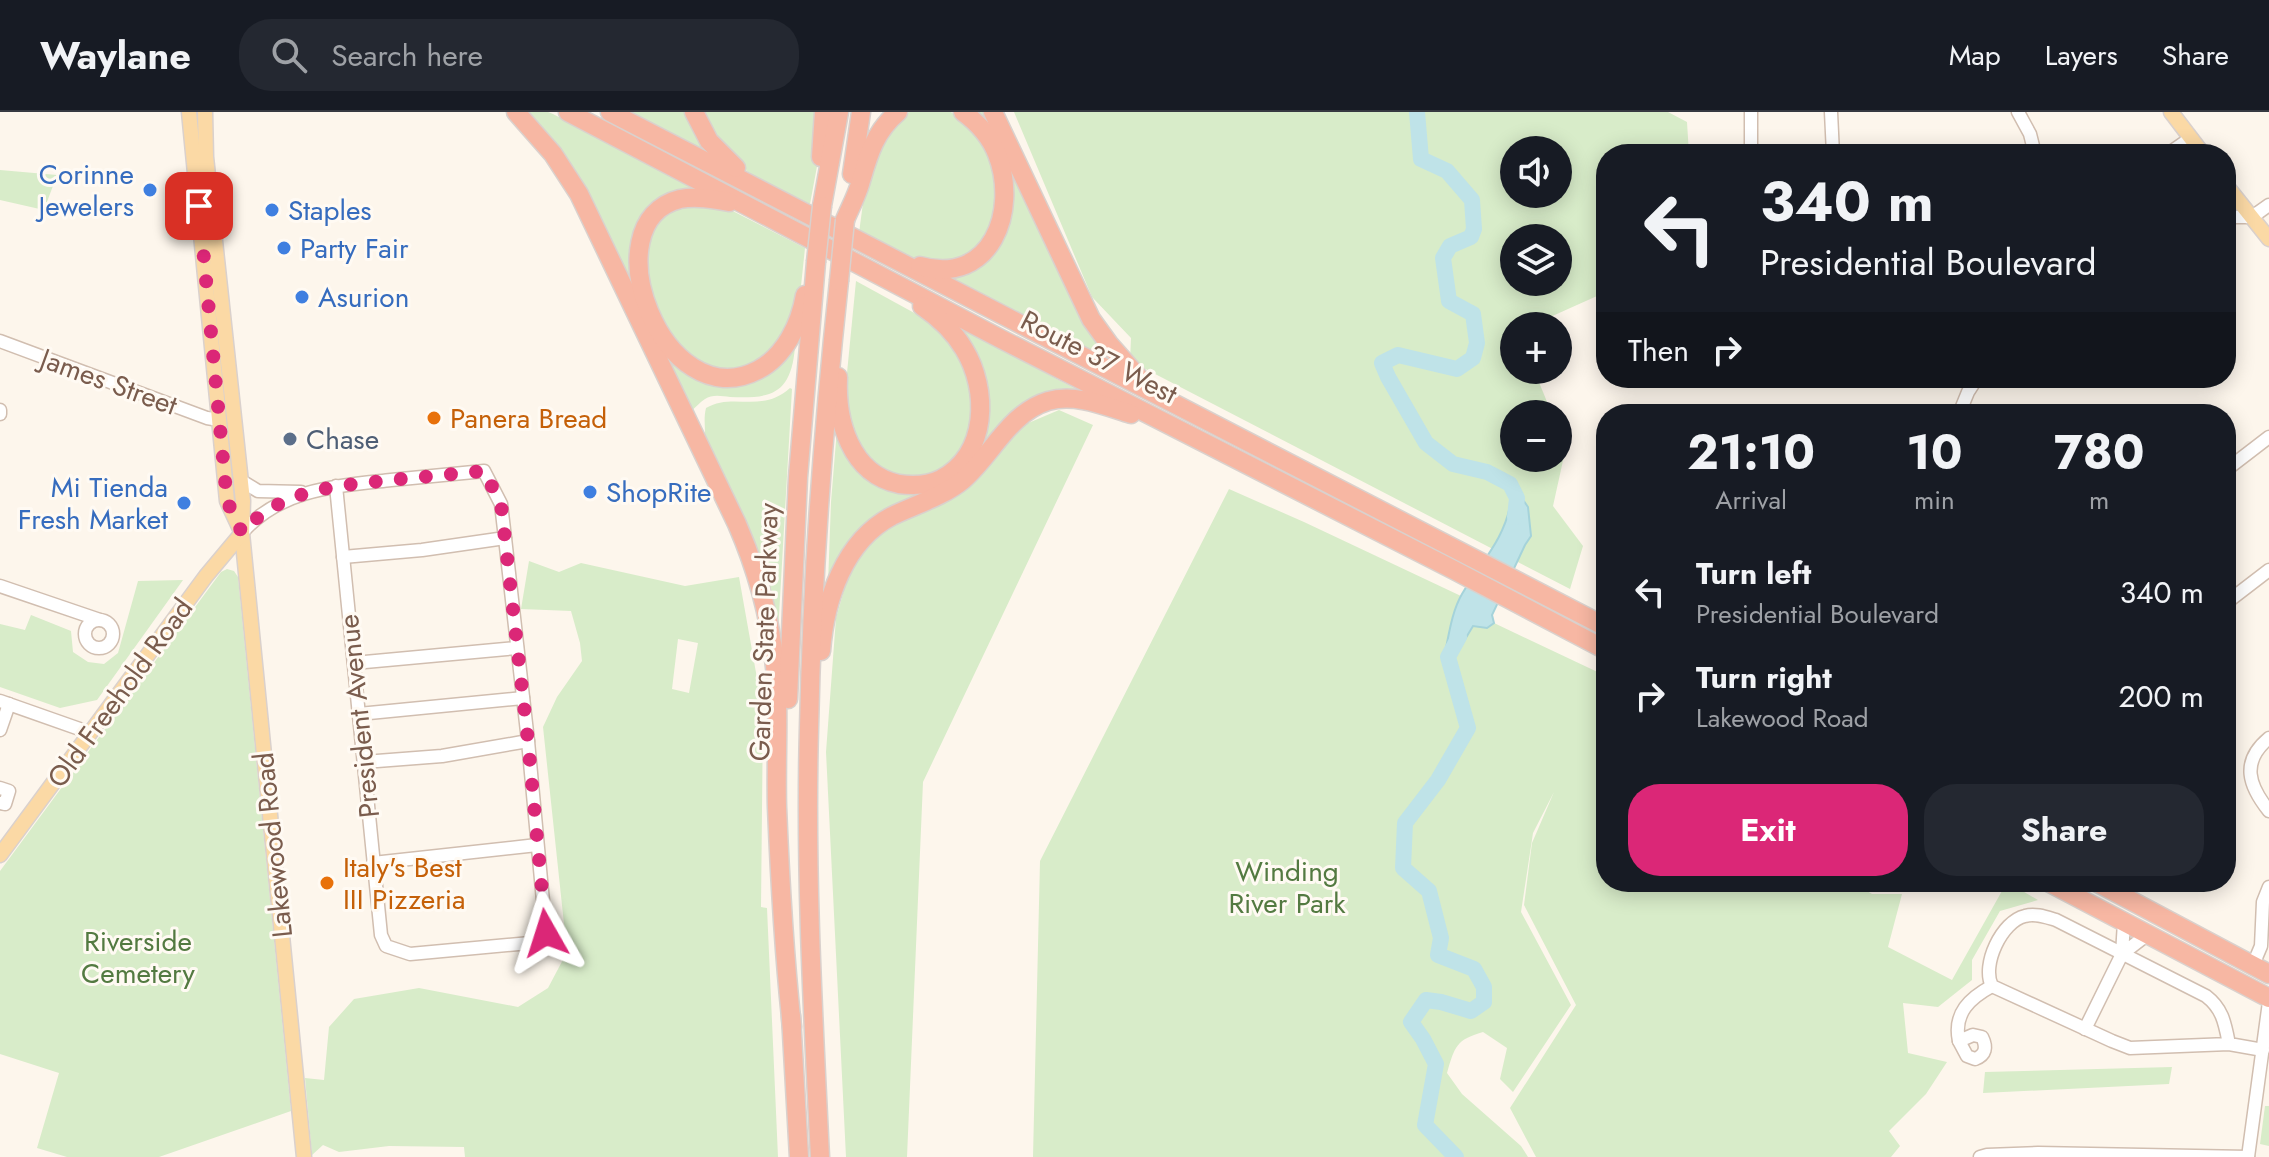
<!DOCTYPE html>
<html lang="en">
<head>
<meta charset="utf-8">
<style>
  :root { --surface:#171b24; --page:#242831; --text:#f1f3f6; --muted:#9ea1a6; --line:#363941; --accent:#db2777 }
  body { margin:0; font-family:Jost,sans-serif; background:var(--page); color:var(--text); height:100vh; display:flex; flex-direction:column; font-size:30px; white-space:nowrap }
  * { box-sizing:border-box; margin:0 }
  p { font-size:26px; color:var(--muted) }
  .icon { flex:none; width:44px; height:44px; fill:none; stroke:currentColor; stroke-width:2; stroke-linecap:round; stroke-linejoin:round }
  .map { position:relative; flex:1; overflow:hidden }
  .sheet { position:absolute; left:1596px; top:292px; width:640px; height:488px; display:flex; flex-direction:column; background:var(--surface); border-radius:32px; box-shadow:0 4px 20px #0003 }
  .sheet>* { flex:none }
  .banner { position:absolute; left:1596px; top:32px; width:640px; height:244px; border-radius:32px; box-shadow:0 4px 20px #0003; background:#171b24; color:var(--text); overflow:hidden }
  .controls { position:absolute; left:1500px; top:24px; display:grid; gap:16px }
  .controls a { display:grid; place-items:center; width:72px; height:72px; border-radius:50%; background:var(--surface); box-shadow:0 4px 20px #0003; font-size:40px }
  .pin { position:absolute; display:grid; place-items:center; width:68px; height:68px; color:#fff; margin:-34px; border-radius:16px; box-shadow:0 4px 12px #0006 }
  .me { position:absolute; width:88px; margin:-44px; rotate:354deg; stroke-linejoin:round; filter:drop-shadow(0 0 6px #0008) }
  .turn { display:flex; align-items:center; gap:28px; height:168px; padding:0 32px; font-size:36px }
  .turn .icon { width:104px; height:104px; stroke-width:2.5 }
  .turn b { display:block; font-size:56px; line-height:68px }
  .then { display:flex; align-items:center; height:76px; padding:0 32px; background:#0003; gap:16px; font-size:30px }
  .eta { display:flex; justify-content:space-evenly; align-items:center; height:136px; text-align:center }
  .eta b { font-size:48px; font-weight:700; line-height:56px }
  .primary-button { display:flex; gap:16px; margin-top:auto; padding:16px 32px }
  .primary-button a { flex:1; height:92px; border-radius:32px; background:var(--accent); color:#fff; font-size:32px; font-weight:700; line-height:92px; text-align:center }
  .primary-button a+a { background:var(--page); color:var(--text) }
  ul { padding:0; list-style:none }
  li { display:flex; align-items:center; gap:24px; height:104px; padding:0 32px }
  li div { flex:1 }
  li b { display:block; font-size:30px }
  li em { font-style:normal }
  header { display:flex; align-items:center; gap:48px; box-sizing:border-box; height:112px; padding:0 40px; background:var(--surface); border-bottom:2px solid var(--line) }
  header strong { font-size:38px }
  nav { display:flex; gap:44px; margin-inline-start:auto; font-size:28px }
  .search { width:560px; height:72px; background:var(--page); display:flex; align-items:center; gap:20px; box-sizing:border-box; padding:0 28px; border-radius:32px; color:var(--muted); font-size:30px }
  .map>svg:first-child { display:block }
  .green { fill:#d8ecc9; fill-rule:evenodd }
  .water { fill:#bfe3e8; stroke:#a5d3da; stroke-width:2 }
  .lines { fill:none; stroke-linecap:round; stroke-linejoin:round }
  .river { stroke:#bfe3e8; stroke-width:16 }
  .minor-casing { stroke:#d1beb0; stroke-width:15 }
  .major-casing { stroke:#dad1cd; stroke-width:17 }
  .highway-casing { stroke:#dad1cd; stroke-width:21 }
  .minor { stroke:#fff; stroke-width:12 }
  .major { stroke:#fbd9a5; stroke-width:14 }
  .highway { stroke:#f7b7a3; stroke-width:18 }
  .highway-bridge-casing { stroke:#dad1cd; stroke-width:21; stroke-linecap:butt }
  .highway-bridge { stroke:#f7b7a3; stroke-width:18 }
  .route { stroke:#db2777; stroke-width:14; stroke-dasharray:0 25.2 }
  .shop-dot { fill:#3f7fe0; stroke:#fffaf3; stroke-width:3 }
  .food-dot { fill:#e8710a; stroke:#fffaf3; stroke-width:3 }
  .service-dot { fill:#5c6f8a; stroke:#fffaf3; stroke-width:3 }
  .labels { text-anchor:middle; dominant-baseline:central; stroke-width:6; stroke-linejoin:round; paint-order:stroke }
  .shop-label { font-size:28px; fill:#366cbe; stroke:#fffaf3; text-anchor:start }
  .street-label { font-size:28px; fill:#7a5c4d; stroke:#fffaf3 }
  .food-label { font-size:28px; fill:#c56008; stroke:#fffaf3; text-anchor:start }
  .service-label { font-size:28px; fill:#4e5e75; stroke:#fffaf3; text-anchor:start }
  .park-label { font-size:28px; fill:#537a41; stroke:#fffaf3 }
</style>
</head>
<body>
<header>
<strong>Waylane</strong>
<div class="search"><svg class="icon" aria-label="search" viewBox="0 0 24 24"><circle cx="10" cy="10" r="6"/><path d="M15 15l6 6"/></svg>Search here</div>
<nav><a>Map</a><a>Layers</a><a>Share</a></nav>
</header>
<div class="map">
<svg width="2269" height="1045" viewBox="0 0 2269 1045">
  <rect width="100%" height="100%" fill="#fdf6ec"/>
  <g class="green">
    <path d="M529,0H548L553,2L702,80L651,98L644,196L715,271L795,235C791,281 773,287 730,285C722,284 712,282 705,287C700,290 695,296 690,300L546,21Z"/>
    <path d="M630,0H689L711,42Z"/>
    <path d="M700,0H820L818,49L810,92C781,78 745,64 724,38C715,26 708,12 700,0Z"/>
    <path d="M909,0H951L980,23L996,60L994,116L963,150L914,148L859,121L867,61L873,41Z"/>
    <path d="M972,0H986L1092,222L1109,248L1108,249L940,162L958,160L1009,96Z"/>
    <path d="M1014,0H1668L1687,10L1689,42H1606V180L1539,210L1537,214H1514V258H1534L1552,302H1514V346H1558V316L1566,335L1553,394L1583,434L1570,477L1130,249L1131,226L1092,185ZM1514,38H1558V82H1514ZM1514,126H1558V170H1514Z"/>
    <path d="M0,58L57,63L44,98L0,88Z"/>
    <path d="M719,92L805,136L801,174L794,205L767,247L726,261L682,240L656,198L644,143L652,115L679,93Z"/>
    <path d="M856,169L938,214L969,260L974,288L972,321L959,345L937,362L912,367L890,363L871,350L854,327L846,299L847,261Z"/>
    <path d="M960,216L1091,285L1063,282L972,352L883,404L828,472L831,390L837,317L851,344L924,377L981,328Z"/>
    <path d="M790,276L792,277L778,521L705,332C706,320 703,308 706,296C733,280 761,302 790,276Z"/>
    <path d="M1059,298L1093,313L923,670L907,1045H846L826,640L836,506L850,457L882,419L962,381L1026,312Z"/>
    <path d="M1229,377L1304,410L1461,484L1454,503L1453,548L1473,513L1487,516L1494,511L1606,564V770H1852L1872,782H1902L1888,835L1952,868L2007,770L2038,788L2000,799L1972,848V868L1938,895L1903,891L1908,941L1947,950L1926,982L1889,1019L1900,1034L1891,1045H1536L1510,996L1576,893L1524,793L1532,731L1554,680L1533,721L1521,800L1571,893L1513,980L1500,967L1507,936L1483,920C1456,928 1455,934 1447,961L1462,982L1521,1034L1528,1045H1033L1040,749Z"/>
    <path d="M529,449L559,460L581,451L685,474L739,465L763,600L761,795L767,796L778,1045H465L464,1035L389,1034L339,1040L323,1033L312,1043L305,966L324,968L329,915L354,887L419,876L518,895L548,876L567,840L543,615L557,585L582,549L580,531L571,499L521,497ZM678,527L698,531L689,581L672,577Z"/>
    <path d="M227,457L234,459L238,465L291,999L159,1045H67L37,1036L59,961L0,942V759L221,460Z"/>
    <path d="M183,468L97,588L60,596L0,575V512L25,518L31,503L71,519L73,540L88,550L104,552L118,541L138,469Z"/>
    <path d="M2172,955L2169,972L1983,981L1985,960Z"/>
    <path d="M2265,994H2269V1034L2260,1032Z"/>
  </g>
  <path class="water" d="M1521,385L1528,395L1531,424L1525,433L1492,503L1494,511L1487,516L1473,514L1452,549L1445,541C1449,522 1452,499 1462,482C1481,450 1505,427 1511,389Z"/>
  <g class="lines">
    <g class="river">
      <path d="M1417,0L1421,47L1447,59L1472,88L1474,117L1471,125L1450,134L1443,146L1449,189L1473,202L1477,231L1473,246L1457,257L1398,243L1382,251L1388,265L1426,331L1453,352L1487,360L1510,372L1517,386L1515,405"/>
      <path d="M1456,1045L1425,1013L1436,952L1423,927L1411,910L1426,888L1441,890L1471,899L1484,890V875L1474,857L1438,843L1441,826L1429,779L1403,756L1405,711L1438,668L1468,616L1448,545L1459,525"/>
    </g>
    <g class="minor-casing">
      <g id="minor">
        <path d="M1831,0L1833,42"/>
        <path d="M2018,0L2030,22L2035,42"/>
        <path d="M1751,42V0"/>
        <path d="M2168,42L2191,26"/>
        <path d="M2226,105H2252L2269,93"/>
        <path d="M0,229L207,306L219,308"/>
        <path d="M0,298V302"/>
        <path d="M1959,302L1968,280L1977,266"/>
        <path d="M2226,358L2269,325"/>
        <path d="M240,368L258,379L301,380"/>
        <path d="M242,421C279,377 337,374 391,368C422,365 453,362 484,359L501,392L505,426L528,629L546,821L541,830L410,842L386,834L381,823L336,374"/>
        <path d="M343,445L422,438L505,426"/>
        <path d="M0,474L100,508"/>
        <path d="M2226,491L2269,458"/>
        <circle cx="99" cy="522" r="14"/>
        <path d="M354,551L517,536"/>
        <path d="M0,589L91,621"/>
        <path d="M359,602L523,586"/>
        <path d="M0,618L9,592"/>
        <path d="M2269,626C2240,650 2249,674 2269,699"/>
        <path d="M364,650L442,644L528,629"/>
        <path d="M0,676L9,679L5,692L0,691"/>
        <path d="M373,751L537,733"/>
        <path d="M2124,810L2122,842L2148,822"/>
        <path d="M2253,853L2261,834L2263,790L2269,775"/>
        <path d="M2085,917L2122,842"/>
        <path d="M1973,923L1982,925C1987,935 1986,943 1975,947L1967,944L1959,929Z"/>
        <path d="M1959,929C1953,901 1970,886 1992,874"/>
        <path d="M2229,932C2225,912 2223,897 2206,884L2056,808C2046,805 2035,801 2025,804C2002,809 1981,853 1992,874L2112,929L2130,936L2229,932L2263,938"/>
        <path d="M1980,1045L1987,1043L2038,1041L2248,1045"/>
        <path d="M2248,1045L2269,890"/>
      </g>
    </g>
    <g class="major-casing">
      <g id="major">
        <path d="M189,0L227,389L240,417"/>
        <path d="M205,0L206,45L243,389L242,421L304,1045"/>
        <path d="M2171,0L2203,42"/>
        <path d="M2226,73L2269,127"/>
        <path d="M0,743L206,464L242,421"/>
      </g>
    </g>
    <g class="highway-casing">
      <g id="highway">
        <path d="M516,0L553,42L579,82L737,412C761,467 775,524 777,584C778,621 776,658 777,695C780,768 784,842 792,915"/>
        <path d="M568,0L1001,227L1454,458L1606,538"/>
        <path d="M610,0L1606,515"/>
        <path d="M694,0L709,29L736,56"/>
        <path d="M993,0L1091,207L1109,232L1140,267"/>
        <path d="M821,45L824,0"/>
        <path d="M852,62L861,0"/>
        <path d="M729,90C713,87 696,84 680,87C589,109 663,308 758,258C785,244 800,212 805,183"/>
        <path d="M822,94L839,0"/>
        <path d="M845,108C850,96 856,85 860,72C868,45 874,20 898,0"/>
        <path d="M920,154C991,174 1019,99 997,42C990,24 978,11 963,0"/>
        <path d="M838,265C836,308 850,362 899,372C913,374 929,373 941,367C988,342 989,278 964,237C954,220 938,205 922,194"/>
        <path d="M821,539C825,488 844,429 892,404C915,393 944,384 963,368C992,343 1009,301 1048,289C1075,281 1105,294 1131,302"/>
        <path d="M788,587L798,365L816,150"/>
        <path d="M2048,770L2269,886"/>
        <path d="M2096,770L2269,862"/>
        <path d="M791,904L799,1045"/>
        <path d="M820,1045C813,902 805,759 809,616C812,466 823,318 839,169"/>
      </g>
    </g>
    <use href="#minor" class="minor"/>
    <use href="#major" class="major"/>
    <use href="#highway" class="highway"/>
    <g class="highway-bridge-casing">
      <g id="highway-bridge">
        <path d="M816,150L822,94"/>
        <path d="M839,169L845,108"/>
      </g>
    </g>
    <use href="#highway-bridge" class="highway-bridge"/>
  </g>
  <g class="lines">
    <path class="route" d="M199,94L227,389L242,421C279,377 337,374 391,368C422,365 453,362 484,359L501,392L528,629L546,821"/>
  </g>
  <g class="shop-dot">
    <circle cx="150" cy="78" r="8"/>
    <circle cx="272" cy="98" r="8"/>
    <circle cx="284" cy="136" r="8"/>
    <circle cx="302" cy="185" r="8"/>
    <circle cx="590" cy="380" r="8"/>
    <circle cx="184" cy="391" r="8"/>
  </g>
  <g class="food-dot">
    <circle cx="434" cy="306" r="8"/>
    <circle cx="327" cy="771" r="8"/>
  </g>
  <circle class="service-dot" cx="290" cy="327" r="8"/>
  <g class="labels">
    <g class="shop-label">
      <text x="134" y="62" text-anchor="end">Corinne<tspan x="134" dy="32">Jewelers</tspan></text>
      <text x="288" y="98">Staples</text>
      <text x="300" y="136">Party Fair</text>
      <text x="318" y="185">Asurion</text>
      <text x="168" y="375" text-anchor="end">Mi Tienda<tspan x="168" dy="32">Fresh Market</tspan></text>
      <text x="606" y="380">ShopRite</text>
    </g>
    <g class="street-label">
      <text transform="translate(1099 245) rotate(27)">Route 37 West</text>
      <text transform="translate(109 270) rotate(20)">James Street</text>
      <text transform="translate(764 520) rotate(-88)">Garden State Parkway</text>
      <text transform="translate(120 581) rotate(-54)">Old Freehold Road</text>
      <text transform="translate(359 604) rotate(-96)">President Avenue</text>
      <text transform="translate(273 733) rotate(-96)">Lakewood Road</text>
    </g>
    <g class="food-label">
      <text x="450" y="306">Panera Bread</text>
      <text x="343" y="755">Italy's Best<tspan x="343" dy="32">III Pizzeria</tspan></text>
    </g>
    <g class="service-label">
      <text x="306" y="327">Chase</text>
    </g>
    <g class="park-label">
      <text x="1287" y="759">Winding<tspan x="1287" dy="32">River Park</tspan></text>
      <text x="138" y="829">Riverside<tspan x="138" dy="32">Cemetery</tspan></text>
    </g>
  </g>
</svg>
<div class="controls">
<a><svg class="icon" aria-label="sound" viewBox="0 0 24 24"><path d="M4 9h4l5-4v14l-5-4H4zM17 9q2 3 0 6"/></svg></a>
<a><svg class="icon" aria-label="layers" viewBox="0 0 24 24"><path d="M12 4l9 5-9 5-9-5zM3 14l9 5 9-5"/></svg></a>
<a>+</a>
<a>−</a>
</div>
<div class="pin" style="left:199px;top:94px;background:#d93025"><svg class="icon" aria-label="arrive" viewBox="0 0 24 24"><path d="M6 21V4h12l-3 4 3 4H6"/></svg></div>
<svg class="me" style="left:546px;top:821px" viewBox="-20 -20 40 40"><path d="M0-17L14 15 0 8-14 15z" fill="#db2777" stroke="#fff" stroke-width="4"/></svg>
<div class="banner">
<div class="turn"><svg class="icon" aria-label="left" viewBox="0 0 24 24"><path d="M17 20v-9H6M10 6l-5 5 5 5"/></svg><div><b>340 m</b>Presidential Boulevard</div></div>
<div class="then">Then<svg class="icon" aria-label="right" viewBox="0 0 24 24"><path d="M7 20v-9h11M14 6l5 5-5 5"/></svg></div>
</div>
<section class="sheet">
<div class="eta">
<div><b>21:10</b><p>Arrival</p></div>
<div><b>10</b><p>min</p></div>
<div><b>780</b><p>m</p></div>
</div>
<ul>
<li><svg class="icon" aria-label="left" viewBox="0 0 24 24"><path d="M17 20v-9H6M10 6l-5 5 5 5"/></svg><div><b>Turn left</b><p>Presidential Boulevard</p></div><em>340 m</em></li>
<li><svg class="icon" aria-label="right" viewBox="0 0 24 24"><path d="M7 20v-9h11M14 6l5 5-5 5"/></svg><div><b>Turn right</b><p>Lakewood Road</p></div><em>200 m</em></li>
</ul>
<div class="primary-button"><a>Exit</a><a>Share</a></div>
</section>
</div>
</body>
</html>
